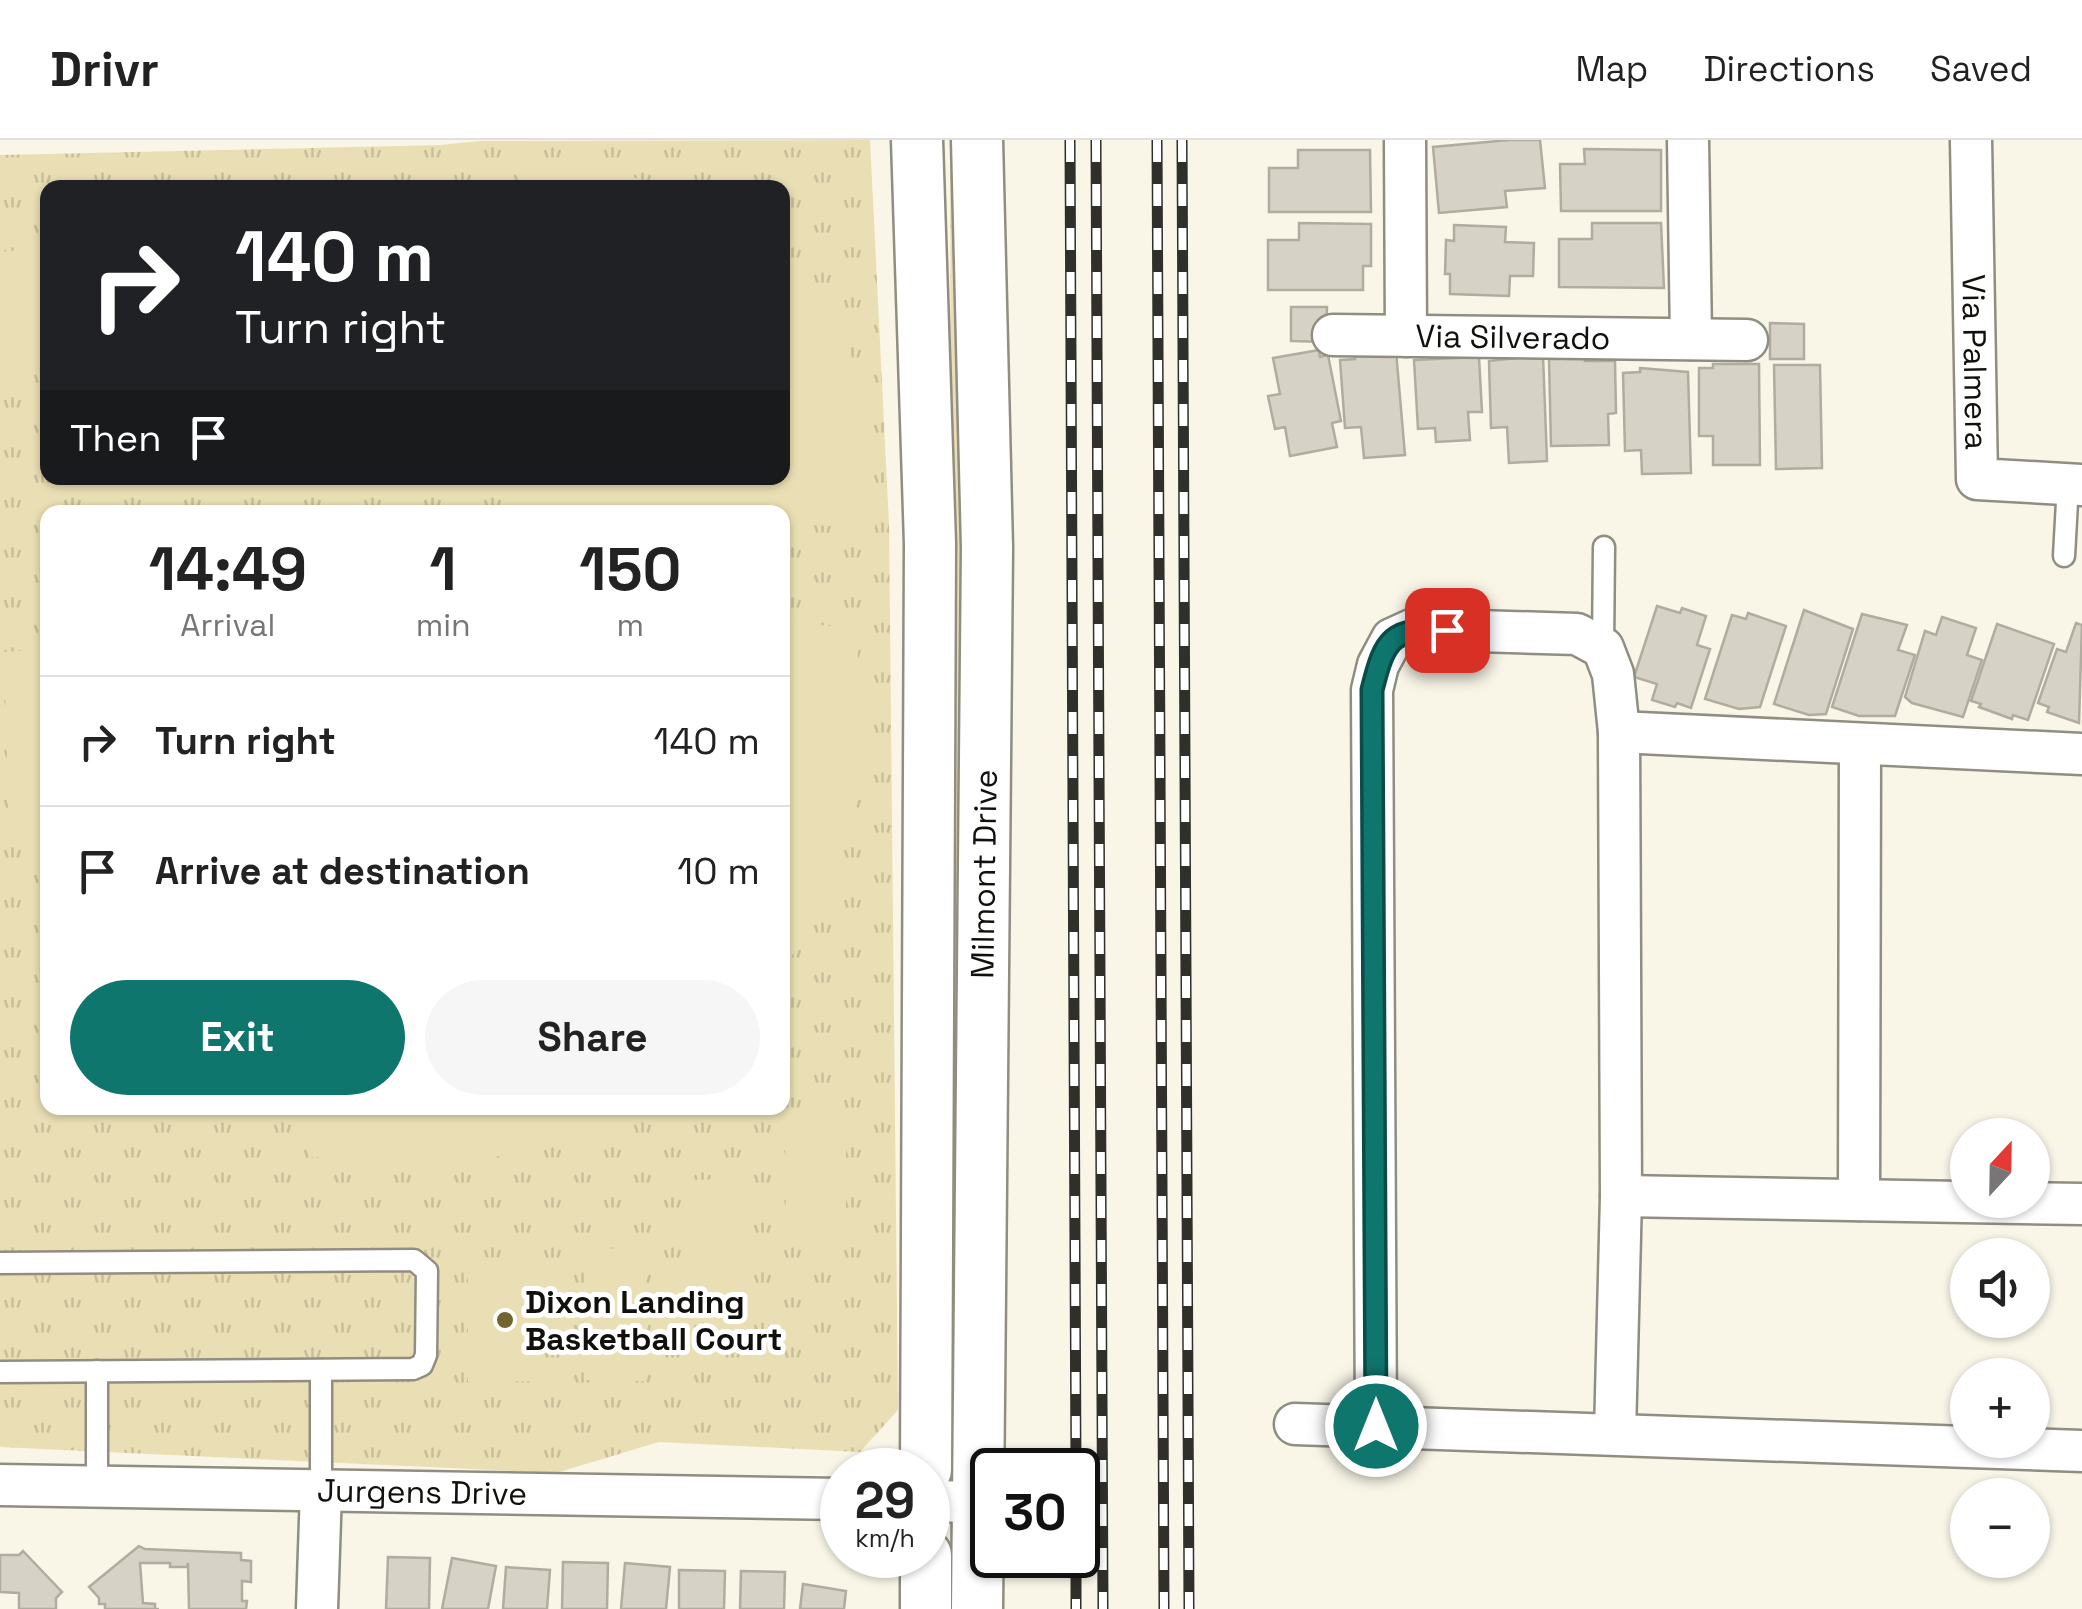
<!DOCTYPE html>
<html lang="en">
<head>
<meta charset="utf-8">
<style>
  :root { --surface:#fff; --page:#f6f6f6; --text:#222; --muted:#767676; --line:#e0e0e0; --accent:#0f766e }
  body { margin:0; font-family:"Space Grotesk",sans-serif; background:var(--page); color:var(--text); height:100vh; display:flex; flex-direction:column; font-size:38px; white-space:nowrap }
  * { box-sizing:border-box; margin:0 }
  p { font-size:32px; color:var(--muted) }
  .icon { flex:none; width:55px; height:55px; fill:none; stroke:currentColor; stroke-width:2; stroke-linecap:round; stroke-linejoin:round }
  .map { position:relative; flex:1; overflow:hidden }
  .side { position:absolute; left:40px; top:365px; width:750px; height:610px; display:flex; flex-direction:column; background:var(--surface); border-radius:20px; box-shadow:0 2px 8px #0004 }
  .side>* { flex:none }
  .guide { position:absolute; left:40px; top:40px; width:750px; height:305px; border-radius:20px; box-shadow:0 2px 8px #0004; background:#202124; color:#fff; overflow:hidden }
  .needle { width:65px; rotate:22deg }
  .buttons { position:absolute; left:1950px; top:978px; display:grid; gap:20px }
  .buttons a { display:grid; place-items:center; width:100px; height:100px; border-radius:50%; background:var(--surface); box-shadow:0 2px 8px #0004; font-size:50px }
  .speed { position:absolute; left:820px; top:1308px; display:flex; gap:20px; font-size:50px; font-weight:700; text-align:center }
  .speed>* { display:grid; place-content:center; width:130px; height:130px; border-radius:50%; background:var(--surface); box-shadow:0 2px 8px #0004; line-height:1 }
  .speed small { font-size:25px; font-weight:400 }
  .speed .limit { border:5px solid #111; border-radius:15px; background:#fff; color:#111 }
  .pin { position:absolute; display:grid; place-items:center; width:85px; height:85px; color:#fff; margin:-42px; border-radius:20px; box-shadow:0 5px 15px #0006 }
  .me { position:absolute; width:110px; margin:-55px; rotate:0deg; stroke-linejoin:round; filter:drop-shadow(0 0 8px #0008) }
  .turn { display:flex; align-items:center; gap:35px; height:210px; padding:0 30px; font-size:45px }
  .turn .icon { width:130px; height:130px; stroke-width:2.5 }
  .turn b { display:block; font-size:70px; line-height:85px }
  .then { display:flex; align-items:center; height:95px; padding:0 30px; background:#0003; gap:20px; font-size:38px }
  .eta { display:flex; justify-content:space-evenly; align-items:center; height:170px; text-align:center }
  .eta b { font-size:60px; font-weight:600; line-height:70px }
  .button { display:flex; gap:20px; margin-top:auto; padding:20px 30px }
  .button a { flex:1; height:115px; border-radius:60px; background:var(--accent); color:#fff; font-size:40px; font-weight:600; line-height:115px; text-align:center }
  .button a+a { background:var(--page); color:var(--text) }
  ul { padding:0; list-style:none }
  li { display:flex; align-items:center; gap:30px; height:130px; padding:0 30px; border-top:2px solid var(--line) }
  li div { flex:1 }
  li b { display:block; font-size:38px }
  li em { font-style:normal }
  header { display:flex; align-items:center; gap:60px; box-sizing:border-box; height:140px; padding:0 50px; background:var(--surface); border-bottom:2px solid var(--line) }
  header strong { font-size:48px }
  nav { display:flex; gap:55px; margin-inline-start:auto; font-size:35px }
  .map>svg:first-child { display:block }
  .grass { fill:url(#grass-tufts); fill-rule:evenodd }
  .garden { fill:#eadfb4 }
  .building { fill:#d6d2c5; stroke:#b0ac9f; stroke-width:2.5 }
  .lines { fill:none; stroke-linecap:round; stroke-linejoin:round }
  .service-casing { stroke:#918d81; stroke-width:25 }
  .minor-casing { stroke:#918d81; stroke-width:45 }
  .tertiary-casing { stroke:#918d81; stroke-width:55 }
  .service { stroke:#fff; stroke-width:20 }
  .minor { stroke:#fff; stroke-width:40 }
  .tertiary { stroke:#fff; stroke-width:50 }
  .rail-casing { stroke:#302f29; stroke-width:11 }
  .rail { stroke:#fff; stroke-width:8; stroke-dasharray:22; stroke-linecap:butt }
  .route-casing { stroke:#0a4d48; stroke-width:25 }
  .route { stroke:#0f766e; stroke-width:18 }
  .poi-dot { fill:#726431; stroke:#fff; stroke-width:4 }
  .labels { text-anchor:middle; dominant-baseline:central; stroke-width:10; stroke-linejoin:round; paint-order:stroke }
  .street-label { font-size:32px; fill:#11100c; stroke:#fff }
  .poi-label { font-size:32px; font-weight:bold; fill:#11100c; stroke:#fff; text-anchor:start }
</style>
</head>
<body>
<header>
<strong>Drivr</strong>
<nav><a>Map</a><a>Directions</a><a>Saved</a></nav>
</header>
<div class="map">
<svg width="2082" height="1469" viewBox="0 0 2082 1469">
  <defs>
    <pattern id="grass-tufts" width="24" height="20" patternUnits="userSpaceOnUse" patternTransform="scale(2.5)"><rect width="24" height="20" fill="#eadfb4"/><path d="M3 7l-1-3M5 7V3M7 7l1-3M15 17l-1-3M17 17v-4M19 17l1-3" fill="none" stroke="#c8be9a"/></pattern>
  </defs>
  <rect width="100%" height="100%" fill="#f9f6e8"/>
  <g class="grass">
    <path d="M870,0L889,384L898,1270L860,1312L659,1302L556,1333L0,1307V15L440,5L480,1ZM48,48H782V338H48ZM48,372H782V968H48Z"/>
    <path d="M950,0H956L966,277L953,1300Z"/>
  </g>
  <g class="garden">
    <path d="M521,29L609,31L670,47H521Z"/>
    <path d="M47,107V223L0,228V112Z"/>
    <path d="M783,119L849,207L873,293L875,388L783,384L782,372H523V338H782Z"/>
    <path d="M265,338H427L401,357L266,355Z"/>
    <path d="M783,482L855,488C859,532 866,577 863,621C858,695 822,769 783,831Z"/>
    <path d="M47,509V694H9L4,512Z"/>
    <path d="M310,968H636L588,995L478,1021L310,1017Z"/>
    <path d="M785,976H846V1108L786,1107Z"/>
    <path d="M743,1039V1172H683L682,1040Z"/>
    <path d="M644,1108L645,1241L585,1240L584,1109Z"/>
    <path d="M542,1117L543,1241L468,1242V1118Z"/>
  </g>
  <g class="building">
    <path d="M1509,0H1540L1545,48L1505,51L1507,67L1439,73L1433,7Z"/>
    <path d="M1584,9L1661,10V71H1561L1560,24H1585Z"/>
    <path d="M1298,10H1370L1371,72H1269V28H1298Z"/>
    <path d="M1299,83L1371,84V126H1363V150H1268V100H1299Z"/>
    <path d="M1592,83H1661L1664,148L1559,147V99H1592Z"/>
    <path d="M1454,85L1506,87L1505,102L1534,103L1533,136H1510L1509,156L1450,154V134H1445L1446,100L1454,101Z"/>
    <path d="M1291,167H1327L1326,202L1291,201Z"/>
    <path d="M1770,183L1804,184V219H1770Z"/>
    <path d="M1319,210L1320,217L1328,215L1341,281L1332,283L1337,307L1290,316L1285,287L1275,289L1268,256L1280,254L1273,218Z"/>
    <path d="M1396,211L1405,315L1364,318L1361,287L1345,288L1340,220L1355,219V214Z"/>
    <path d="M1543,215L1547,321L1509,323L1507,287L1491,288L1489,221Z"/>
    <path d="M1479,217L1482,272H1468L1470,300L1436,302L1435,288L1418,289L1414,220Z"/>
    <path d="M1585,218V221H1615L1616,273L1608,274L1609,305L1551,306L1549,219Z"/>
    <path d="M1713,224H1759L1760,325H1713V296H1699V228H1713Z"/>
    <path d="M1774,225H1820L1822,328L1776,329Z"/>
    <path d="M1640,228L1688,232L1691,333L1642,334L1641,310L1625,311L1623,233L1640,232Z"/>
    <path d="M1657,466L1680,473L1682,468L1706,476L1697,505L1710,509L1691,568L1677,563L1675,567L1652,560L1657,544L1634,537Z"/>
    <path d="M1804,470L1853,489L1826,574L1809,575L1774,564Z"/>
    <path d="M1748,473L1786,486L1760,567L1739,569L1705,559L1732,475L1746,479Z"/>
    <path d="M1862,474L1907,485L1898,510L1915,515L1895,576H1859L1832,567Z"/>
    <path d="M1942,477L1976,488L1967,515L1982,520L1963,577L1912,563L1905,557L1925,491L1936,495Z"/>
    <path d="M2076,483L2082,485L2079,583L2047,572L2049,567L2038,563L2057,509L2066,512Z"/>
    <path d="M1997,484L2054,504L2028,580L2013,575L2012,579L1979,567L1981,564L1971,561Z"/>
    <path d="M139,1406L145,1409L241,1413V1420L251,1421V1442L242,1441V1461H247L246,1469H189L188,1423L187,1427H170V1423H140L143,1463L155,1464V1469H159H105V1464H99V1458L89,1447Z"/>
    <path d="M23,1411L62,1452L56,1458V1469H19V1453L0,1452V1415H19Z"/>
    <path d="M388,1417L430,1418L429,1469H386Z"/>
    <path d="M452,1418L496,1426L488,1469H442Z"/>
    <path d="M563,1422L608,1423L607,1469H562Z"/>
    <path d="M625,1423L670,1427L666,1469H621Z"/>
    <path d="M506,1427L550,1430L547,1469H503Z"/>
    <path d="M679,1430L725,1431L724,1469H679Z"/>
    <path d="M741,1431L785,1432L784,1469H740Z"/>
    <path d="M803,1444L846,1451L844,1469H800Z"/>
  </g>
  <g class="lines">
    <g class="service-casing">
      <g id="service">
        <path d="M2064,416L2068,344"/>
        <path d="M1603,508L1604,407"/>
        <path d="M0,1123L414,1120L427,1131L426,1215L422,1225L413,1229L0,1232"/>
        <path d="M97,1231V1346"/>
        <path d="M321,1350V1230"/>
      </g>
    </g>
    <g class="minor-casing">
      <g id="minor">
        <path d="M1405,0L1406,196"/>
        <path d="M1688,0L1691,199"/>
        <path id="s1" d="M1971,0L1977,339L2082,345"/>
        <path id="s2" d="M1333,195L1747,200"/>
        <path d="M1619,592L2082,614"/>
        <path d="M1621,1056L2082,1064"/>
        <path d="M1859,1060L1860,604"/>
        <path d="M1295,1284L2082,1311"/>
        <path d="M1376,1286L1372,550L1378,525L1392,499L1414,489L1577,494L1603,508L1613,534L1619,592L1621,1056L1615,1294"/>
        <path id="s3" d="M0,1345L842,1359"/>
        <path d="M928,1361L978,1362"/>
        <path d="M317,1469L321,1350"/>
      </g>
    </g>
    <g class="tertiary-casing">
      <g id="tertiary">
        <path d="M917,0L930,404L926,1330"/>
        <path d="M977,0L987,408L977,1469"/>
        <path d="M926,1469V1415"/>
      </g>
    </g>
    <use href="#service" class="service"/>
    <use href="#minor" class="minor"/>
    <use href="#tertiary" class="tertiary"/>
    <g class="rail-casing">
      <g id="rail">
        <path d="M1070,0L1076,1330"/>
        <path d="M1096,0L1103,1469"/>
        <path d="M1157,0L1164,1469"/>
        <path d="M1182,0L1189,1469"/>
        <path d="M1076,1415V1469"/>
      </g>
    </g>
    <use href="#rail" class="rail"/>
  </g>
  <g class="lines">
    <g class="route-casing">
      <path id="route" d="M1376,1286L1372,550C1385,497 1392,488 1447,490"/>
    </g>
    <use href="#route" class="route"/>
  </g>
  <circle class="poi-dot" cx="505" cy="1180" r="10"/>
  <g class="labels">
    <g class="street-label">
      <text stroke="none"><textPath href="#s2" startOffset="180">Via Silverado</textPath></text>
      <text stroke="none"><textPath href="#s1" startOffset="222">Via Palmera</textPath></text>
      <text transform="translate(984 734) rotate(-89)">Milmont Drive</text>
      <text stroke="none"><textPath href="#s3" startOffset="422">Jurgens Drive</textPath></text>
    </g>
    <g class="poi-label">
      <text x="525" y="1162">Dixon Landing<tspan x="525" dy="37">Basketball Court</tspan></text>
    </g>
  </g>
</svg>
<div class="buttons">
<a><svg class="needle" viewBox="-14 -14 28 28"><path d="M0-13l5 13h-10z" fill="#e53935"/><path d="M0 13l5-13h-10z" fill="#767676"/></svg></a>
<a><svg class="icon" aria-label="sound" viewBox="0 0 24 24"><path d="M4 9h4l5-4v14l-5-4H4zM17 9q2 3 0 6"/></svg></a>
<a>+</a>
<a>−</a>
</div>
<div class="speed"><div>29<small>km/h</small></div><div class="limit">30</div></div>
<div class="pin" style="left:1447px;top:490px;background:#d93025"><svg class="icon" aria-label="arrive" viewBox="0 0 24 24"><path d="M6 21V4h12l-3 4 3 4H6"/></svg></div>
<svg class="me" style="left:1376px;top:1286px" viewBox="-20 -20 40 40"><circle r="17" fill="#0f766e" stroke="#fff" stroke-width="3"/><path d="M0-11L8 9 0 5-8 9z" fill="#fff"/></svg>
<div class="guide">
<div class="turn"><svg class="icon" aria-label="right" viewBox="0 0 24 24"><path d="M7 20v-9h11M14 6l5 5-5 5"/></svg><div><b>140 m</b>Turn right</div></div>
<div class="then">Then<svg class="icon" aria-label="arrive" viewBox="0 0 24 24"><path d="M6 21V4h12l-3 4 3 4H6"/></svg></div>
</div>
<section class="side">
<div class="eta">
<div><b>14:49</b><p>Arrival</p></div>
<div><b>1</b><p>min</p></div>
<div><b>150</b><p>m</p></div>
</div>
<ul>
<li><svg class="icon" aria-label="right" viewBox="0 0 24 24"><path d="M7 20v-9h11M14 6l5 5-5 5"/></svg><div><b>Turn right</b></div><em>140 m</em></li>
<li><svg class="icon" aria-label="arrive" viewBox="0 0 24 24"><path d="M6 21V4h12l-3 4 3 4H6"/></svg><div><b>Arrive at destination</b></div><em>10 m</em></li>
</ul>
<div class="button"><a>Exit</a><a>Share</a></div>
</section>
</div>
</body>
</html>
